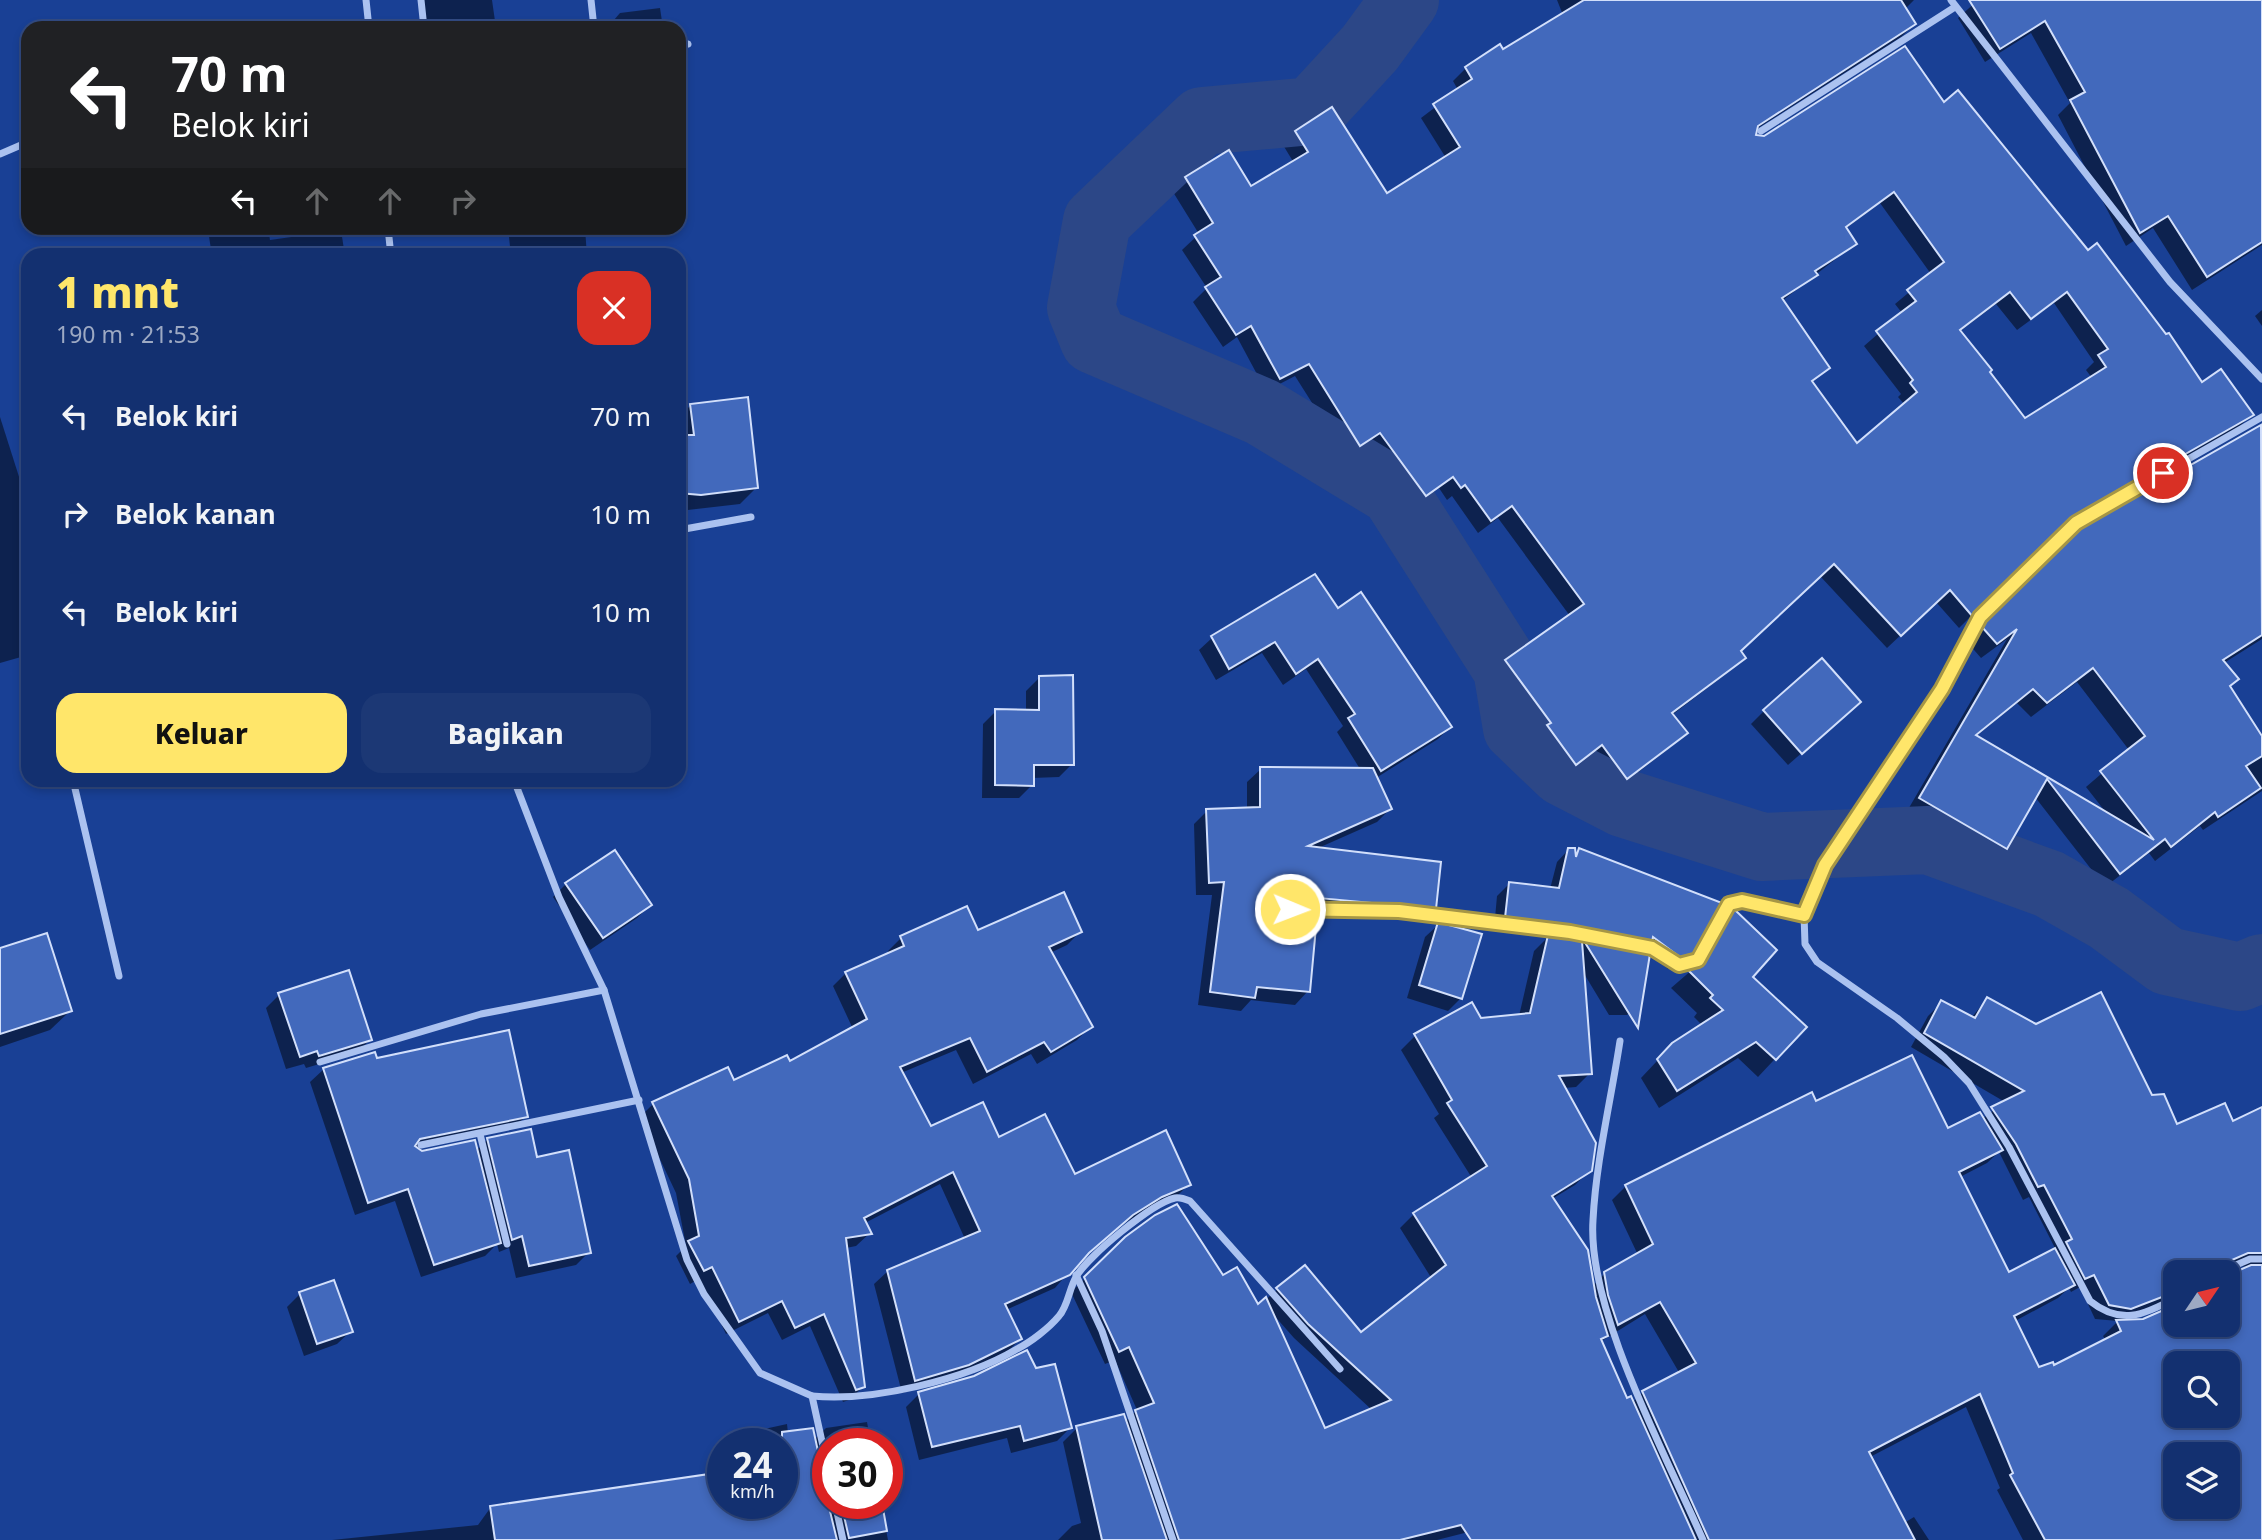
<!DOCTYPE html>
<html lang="id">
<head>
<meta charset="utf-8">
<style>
  :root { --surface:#133070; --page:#1c3875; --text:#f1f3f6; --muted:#9da9c3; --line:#324b83; --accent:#ffe66a }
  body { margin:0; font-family:"Noto Sans",sans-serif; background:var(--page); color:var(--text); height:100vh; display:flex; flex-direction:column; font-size:26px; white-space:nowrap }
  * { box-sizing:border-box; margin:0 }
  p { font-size:23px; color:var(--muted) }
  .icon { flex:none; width:38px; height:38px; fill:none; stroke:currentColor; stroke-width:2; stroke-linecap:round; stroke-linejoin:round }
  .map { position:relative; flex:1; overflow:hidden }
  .drawer { position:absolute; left:21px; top:248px; width:665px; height:539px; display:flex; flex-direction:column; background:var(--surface); border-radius:21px; box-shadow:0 4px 10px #0003,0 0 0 2px var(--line) }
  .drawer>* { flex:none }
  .guide { position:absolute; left:21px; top:21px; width:665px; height:214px; border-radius:21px; box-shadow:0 4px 10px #0003,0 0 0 2px var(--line); background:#202124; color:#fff; overflow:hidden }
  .needle { width:46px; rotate:55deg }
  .buttons { position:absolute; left:2163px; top:1260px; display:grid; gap:14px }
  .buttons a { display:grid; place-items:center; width:77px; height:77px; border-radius:14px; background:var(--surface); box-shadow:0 4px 10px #0003,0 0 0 2px var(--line); font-size:35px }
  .speed { position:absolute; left:707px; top:1428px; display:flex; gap:14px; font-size:35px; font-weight:700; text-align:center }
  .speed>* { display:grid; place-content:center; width:91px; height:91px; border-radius:50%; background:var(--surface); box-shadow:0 4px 10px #0003,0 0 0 2px var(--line); line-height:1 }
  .speed small { font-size:18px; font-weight:400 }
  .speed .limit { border:10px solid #d22; background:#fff; color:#111 }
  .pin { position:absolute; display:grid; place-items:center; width:60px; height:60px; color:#fff; margin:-30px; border:4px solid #fff; border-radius:50%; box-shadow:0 2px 7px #0007 }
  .me { position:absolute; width:77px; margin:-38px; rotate:91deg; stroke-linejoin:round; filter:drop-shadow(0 0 5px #0008) }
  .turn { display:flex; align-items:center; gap:24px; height:147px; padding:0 35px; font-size:32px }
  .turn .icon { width:91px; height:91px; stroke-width:2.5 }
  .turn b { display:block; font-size:49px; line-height:60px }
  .lanes { display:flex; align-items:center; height:66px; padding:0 35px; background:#0003; justify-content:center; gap:35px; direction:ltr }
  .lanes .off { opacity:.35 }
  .round { display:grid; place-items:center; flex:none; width:74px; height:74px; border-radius:21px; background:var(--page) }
  .headline { display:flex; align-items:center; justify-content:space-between; height:119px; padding:0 35px }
  h1 { font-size:42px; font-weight:800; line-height:52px; color:var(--accent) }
  .action { display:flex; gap:14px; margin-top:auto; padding:14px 35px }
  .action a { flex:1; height:80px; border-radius:21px; background:var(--accent); color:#111; font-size:28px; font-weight:800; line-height:80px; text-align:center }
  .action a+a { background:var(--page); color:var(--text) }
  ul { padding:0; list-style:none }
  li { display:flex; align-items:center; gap:21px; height:98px; padding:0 35px }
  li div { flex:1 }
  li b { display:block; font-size:26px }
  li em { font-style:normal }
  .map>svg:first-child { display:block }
  .shadow { fill:#0007; fill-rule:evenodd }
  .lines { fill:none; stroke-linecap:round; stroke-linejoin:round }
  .river { stroke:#2c4787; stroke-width:68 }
  .building { fill:#4269bc; stroke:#d2dffb; stroke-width:2; fill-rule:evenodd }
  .minor { stroke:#abc2f0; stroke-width:7 }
  .route-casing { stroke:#a69645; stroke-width:18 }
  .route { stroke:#ffe66a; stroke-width:12 }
</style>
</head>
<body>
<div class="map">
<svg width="2262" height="1540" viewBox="0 0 2262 1540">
  <rect width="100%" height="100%" fill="#194095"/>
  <g class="shadow">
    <path d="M422,0H492L496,28H416L424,16Z"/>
    <path d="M1557,0H1914L1905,9L1914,24L1901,37L1755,130L1754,136L1765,138L1943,105L2088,252L2202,384L2251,415L2238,428L2057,531L1959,628L1936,602L1887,648L1820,576L1739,652L1744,657L1731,670L1672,715L1685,733L1672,746L1614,791L1589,757L1562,776L1535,740L1538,736L1494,675L1570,616L1498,518L1478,533L1452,496L1447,500L1439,488L1412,508L1366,445L1347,458L1295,376L1266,391L1237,337L1223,347L1193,302L1207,288L1182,250L1199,234L1173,192L1186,179L1228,152L1250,189L1294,163L1283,145L1296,132L1387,195L1446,158L1421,118L1458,90L1453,81L1466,68L1503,52L1563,15ZM1880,203L1931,274L1895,304L1902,313L1864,346L1901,394L1898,397L1905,405L1857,446L1811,383L1828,368L1782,301L1855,244L1845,229ZM2054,303L2094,362L2086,370L2092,378L2024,420L1959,332L1996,304L2017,330Z"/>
    <path d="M1978,0H2262V245L2192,290L2153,228L2126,246L2058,115L2070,103L2031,33L1985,62L1958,18Z"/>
    <path d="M660,8L663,28H607L620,13Z"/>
    <path d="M211,228H268L270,240L341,230L345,256H212L208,230Z"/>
    <path d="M518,228H585L587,256H511L509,237Z"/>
    <path d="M2262,310V326L2255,316Z"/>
    <path d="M691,405L757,487L740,504L679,511V417Z"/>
    <path d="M0,417L28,505V655L0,663Z"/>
    <path d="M2260,427L2262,639L2224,663L2228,687L2262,739V791L2203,830L2200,826L2155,861L2149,853L2105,887L2035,797L2005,848L1990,863L1906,813L2007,639L1981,658L1968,643L1970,638L2081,529ZM2077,682L2129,750L2086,787L2108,815L1975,737L2017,703L2031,717Z"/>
    <path d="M1314,576L1337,610L1450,727L1438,739L1376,778L1390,809L1377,822L1316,849L1434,908L1421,921L1309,911L1302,917L1308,991L1295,1005L1251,1000L1241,1011L1198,1005L1212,895H1196L1194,824L1207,811L1247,809V782L1261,769H1360L1337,732L1343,726L1306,669L1283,685L1262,653L1216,680L1199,650L1212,638Z"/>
    <path d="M1040,677L1072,764L1059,777L1032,778V785L1019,798H982L983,724L996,711L1026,712V691Z"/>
    <path d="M1764,711L1845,715L1788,765L1751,724Z"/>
    <path d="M1569,849L1574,855L1580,850L1691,954L1679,966L1668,969L1643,949L1638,954L1641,1002L1627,1015H1609L1583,972L1590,1073L1576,1087L1564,1088L1590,1170L1575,1185L1552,1199L1593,1286L1605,1273L1638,1255L1612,1200L1626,1186L1812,1095L1816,1103L1947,1130L1982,1119L2005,1102L1911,1047L1928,1016L1942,1002L1971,1018L1987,999L2151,1097L2177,1126L2232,1123L2262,1108V1540H2023L1997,1490L2000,1488L1966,1407L1870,1457L1904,1523L1914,1517L1929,1540H1600L1610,1496L1437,1540H1058L1072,1526L1081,1523L1063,1442L1077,1428L1125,1422L1137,1410L1115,1360L1105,1364L1071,1292L1126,1238L1223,1277L1258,1306L1304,1267L1361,1334L1432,1279L1400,1228L1414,1214L1472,1178L1434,1118L1439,1114L1401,1050L1415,1036L1480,1020L1519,1016L1534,951L1549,936L1494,929L1497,896L1509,884L1550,889L1557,862ZM1999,1152L2023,1200L2029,1197L2056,1250L2008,1275L1960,1177L1987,1163ZM2235,1266L2256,1267L2228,1278V1325H2175V1272H2220ZM2080,1287L2095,1319L2118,1321L2103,1336L2106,1341L2053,1367L2038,1370L2015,1321L2058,1298L2069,1288L2071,1292ZM2159,1305L2168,1310L2133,1323L2121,1322ZM1272,1313L1294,1338L1372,1410L1324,1431ZM1645,1314L1680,1374L1643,1392L1632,1403L1626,1401L1600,1342ZM2175,1363H2228V1416H2175ZM2175,1454H2228V1507H2175Z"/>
    <path d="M566,884L650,905L637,918L590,950L553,897Z"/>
    <path d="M1734,912L1750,977L1805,1027L1758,1077L1738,1058L1659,1108L1641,1078L1673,1044L1702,1025L1694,1017L1697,1013L1671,988L1693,969L1717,929Z"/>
    <path d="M1439,924L1461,998L1448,1011L1407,998L1425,937Z"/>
    <path d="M977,932H1080L1067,945L1050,953L1091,1026L1077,1040L1037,1064L1031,1054L973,1084L956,1050L901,1073L930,1128L998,1140L1074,1176L1189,1184L1175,1198L1146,1210L1117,1228L1081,1258L1055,1288L1006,1310L1020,1339L1007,1352L954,1377L902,1393L874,1284L888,1271L965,1239L940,1184L865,1223L870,1233L856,1246L846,1248L863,1387L849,1400L843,1402L810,1326L782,1340L768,1313L726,1334L699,1279L690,1284L676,1256L686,1246L676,1193L640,1117L653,1104L727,1069L733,1082L789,1064L853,1029L833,986L846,973L889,954L888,951L901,938Z"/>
    <path d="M0,950L70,1011L50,1030L0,1047Z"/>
    <path d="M279,995L370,1040L356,1053L306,1068L304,1064L286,1069L266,1008Z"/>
    <path d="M376,1060L526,1116L513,1129L417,1149L422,1153L476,1151L488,1139L536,1159L589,1252L576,1265L516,1278L509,1248L499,1252L497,1244L485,1256L421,1277L395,1201L355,1215L310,1082L324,1069Z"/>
    <path d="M300,1294L351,1331L337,1344L304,1356L287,1307Z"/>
    <path d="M919,1394L1070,1428L1057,1441L1011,1453L1007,1438L919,1460L906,1407Z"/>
    <path d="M867,1422L871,1444H828V1503H881L888,1540H332L478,1525L491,1507L782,1503V1444H741L755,1431L787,1424L788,1433L814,1440L826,1428Z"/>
  </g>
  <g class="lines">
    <path class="river" d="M1405,0L1370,48L1312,111L1202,121L1097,221L1081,308L1094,340L1262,412L1394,492L1507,669L1517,728L1563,772L1623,803L1762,847L1928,840L2049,884L2109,918L2167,961L2240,977L2262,968"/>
  </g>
  <g class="building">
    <path d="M1584,0H1901L1916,24L1758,126L1756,135L1764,136L1905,46L1944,102L1958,90L2088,250L2097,243L2166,334L2169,333L2202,382L2221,369L2254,415L2073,518L1973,617L1950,590L1901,636L1834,564L1741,651L1746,658L1672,713L1688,733L1627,779L1602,745L1576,765L1547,725L1551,723L1505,660L1584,604L1512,506L1491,521L1465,485L1461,488L1453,477L1426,496L1380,433L1360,446L1309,364L1280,379L1251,326L1236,335L1205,287L1221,277L1194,235L1213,223L1185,177L1229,150L1251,186L1308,152L1295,131L1332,107L1387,193L1460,147L1433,104L1472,79L1465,67L1500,44L1503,49ZM1894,192L1944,262L1907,290L1916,301L1876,331L1913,380L1910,383L1917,392L1857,443L1812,381L1830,368L1782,298L1818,275L1815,271L1857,244L1846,227ZM2010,292L2031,319L2067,292L2108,349L2098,355L2106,367L2025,418L1990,372L1992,370L1960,330Z"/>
    <path d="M1969,0H2262V242L2207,277L2168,216L2140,233L2070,100L2085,92L2045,21L2000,49Z"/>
    <path d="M748,397L758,488L701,495L679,493V435H694L690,404Z"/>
    <path d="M2261,425L2262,635L2223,660L2239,679L2230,686L2262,736V756L2246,766L2261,788L2218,817L2215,812L2171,847L2165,839L2120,874L2047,779L2007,849L1919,798L2017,629L1997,644L1982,627L1985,621L2080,528ZM2093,668L2145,736L2100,771L2154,840L1976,735L2033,689L2047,703Z"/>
    <path d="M1315,574L1338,608L1361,592L1452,727L1381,771L1348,718L1355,714L1318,659L1296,674L1275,642L1229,669L1211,636Z"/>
    <path d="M1822,658L1861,702L1802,754L1763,710Z"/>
    <path d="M1073,675L1074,765H1034V786L995,785V709L1039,710V676Z"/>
    <path d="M1260,767L1373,768L1392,809L1308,846L1441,862L1436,909L1319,898L1318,904H1259L1257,911L1262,915L1317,916L1310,992L1257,987L1255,998L1210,992L1224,882L1209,883L1206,809L1260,807Z"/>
    <path d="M1568,848H1575L1576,857L1579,848L1722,903L1693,955L1681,958L1653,937L1652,942L1571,926L1505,918L1509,882L1559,888Z"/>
    <path d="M615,850L652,905L603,938L565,883Z"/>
    <path d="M1064,892L1082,932L1049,947L1093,1027L1051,1052L1044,1042L987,1072L970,1038L900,1067L931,1126L983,1102L999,1137L1045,1114L1075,1174L1166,1130L1191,1185L1162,1197L1133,1215L1089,1253L1070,1275L1005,1304L1022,1339L969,1365L915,1381L887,1270L980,1231L953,1172L864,1218L872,1234L846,1238L865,1387L856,1390L824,1314L795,1328L782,1301L739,1322L712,1267L704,1271L688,1241L699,1236L689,1179L652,1102L728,1067L734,1080L787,1055L790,1061L867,1019L845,972L904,946L900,936L967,906L978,930Z"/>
    <path d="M1734,909L1777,950L1753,977L1807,1027L1776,1060L1756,1042L1677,1091L1657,1059L1672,1043L1723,1010L1710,998L1713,995L1687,969L1702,963Z"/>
    <path d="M1438,922L1482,934L1462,999L1419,985Z"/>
    <path d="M47,933L72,1011L0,1034V948Z"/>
    <path d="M1548,935L1582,941L1592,1074L1559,1076L1596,1143L1592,1171L1552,1196L1588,1250L1596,1297L1608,1336L1601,1339L1627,1398L1631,1396L1696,1540H1471L1461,1525L1400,1540H1179L1135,1410L1154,1403L1129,1347L1119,1352L1084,1277L1125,1237L1155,1215L1177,1204L1223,1275L1237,1267L1258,1304L1266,1297L1325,1428L1391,1400L1308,1324L1276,1288L1305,1265L1361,1332L1446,1265L1413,1213L1487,1166L1447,1103L1452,1100L1414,1034L1472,1002L1481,1018L1530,1013Z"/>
    <path d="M1584,941L1650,954L1638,1028Z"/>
    <path d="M349,970L372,1040L319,1056L317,1051L300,1057L278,993Z"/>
    <path d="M2101,992L2152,1095L2164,1094L2177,1124L2225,1103L2233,1121L2262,1107V1253H2248L2218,1266L2214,1272H2175V1292L2131,1309L2109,1305L2094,1275L2085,1279L2066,1242L2072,1239L2044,1185L2038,1187L2016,1144L1991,1107L2024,1091L1924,1033L1941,1000L1975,1018L1987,997L2036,1024Z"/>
    <path d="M509,1030L528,1117L420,1139L415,1146L422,1151L475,1140L501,1243L434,1265L408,1189L368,1203L323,1068L375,1052L377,1058Z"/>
    <path d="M1912,1055L1948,1128L1980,1112L2003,1150L1959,1172L2009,1272L2055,1248L2075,1285L2014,1316L2039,1367L2053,1362L2054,1365L2121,1331L2116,1320L2143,1319L2175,1305V1325H2228V1275L2251,1265H2262V1540H2045L2010,1475L2013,1473L1980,1394L1869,1452L1915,1540H1709L1642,1391L1696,1363L1660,1302L1618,1325L1608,1295L1604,1272L1653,1244L1625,1185L1812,1092L1816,1101ZM2175,1363H2228V1416H2175ZM2175,1454H2228V1507H2175Z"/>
    <path d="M531,1129L537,1157L569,1150L591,1253L529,1266L522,1236L512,1240L487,1138Z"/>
    <path d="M334,1280L353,1332L317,1344L299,1292Z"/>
    <path d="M1027,1350L1036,1368L1055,1364L1072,1428L1024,1441L1020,1426L932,1447L918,1392L974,1376Z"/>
    <path d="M1124,1414L1167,1540H1102L1076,1426Z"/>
    <path d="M813,1428L822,1470L828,1475V1503L837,1540H495L490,1506L723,1472V1503H782V1432Z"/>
    <path d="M841,1503H882L887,1531L849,1538Z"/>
  </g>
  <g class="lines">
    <g class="minor">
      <path d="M366,0L369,28"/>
      <path d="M421,0L424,28"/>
      <path d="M591,0L594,28"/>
      <path d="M1951,0L2170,282L2262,379"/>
      <path d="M679,46L688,44"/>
      <path d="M1761,131L1955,7"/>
      <path d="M0,154L28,142"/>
      <path d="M388,228L391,256"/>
      <path d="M679,530L751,517"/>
      <path d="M73,780L119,976"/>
      <path d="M514,780L559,897L604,990L687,1260L704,1294L760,1373L812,1396L828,1469"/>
      <path d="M1263,909L1399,911L1570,932L1652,948L1680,965L1697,960L1729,904L1742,901L1804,915"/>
      <path d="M1620,1041C1611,1100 1596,1161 1593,1220C1587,1310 1666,1455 1703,1540"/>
      <path d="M320,1062L481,1014L604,990"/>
      <path d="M480,1134L507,1244"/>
      <path d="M421,1145L639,1100"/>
      <path d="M2220,1272L2250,1259H2262"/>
      <path d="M1076,1275L1102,1331L1173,1540"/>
      <path d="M2175,1298C2143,1316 2120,1325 2090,1301L2009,1147L1969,1083L1944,1057L1897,1018L1817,962L1805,944L1804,915L1825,865L1942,689L1980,617L2076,523L2262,417"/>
      <path d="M812,1396C871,1402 965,1380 1017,1349C1031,1342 1049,1328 1059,1316C1068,1306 1069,1289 1076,1277C1087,1257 1152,1203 1175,1198C1180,1197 1185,1199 1190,1201L1340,1369"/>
      <path d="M835,1503L843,1540"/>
    </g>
  </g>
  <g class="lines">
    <g class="route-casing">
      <path id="route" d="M1290,909L1399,911L1570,932L1652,948L1679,965L1698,960L1729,904L1742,901L1804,915L1825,865L1942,689L1980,617L2076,523L2163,473"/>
    </g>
    <use href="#route" class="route"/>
  </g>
</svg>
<div class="buttons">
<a><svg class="needle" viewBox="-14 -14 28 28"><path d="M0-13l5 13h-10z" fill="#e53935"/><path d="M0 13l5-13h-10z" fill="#9da9c3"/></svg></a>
<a><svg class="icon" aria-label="search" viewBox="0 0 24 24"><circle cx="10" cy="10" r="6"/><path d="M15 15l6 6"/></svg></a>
<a><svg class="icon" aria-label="layers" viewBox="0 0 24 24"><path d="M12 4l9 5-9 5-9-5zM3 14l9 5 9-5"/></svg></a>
</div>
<div class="speed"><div>24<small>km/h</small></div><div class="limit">30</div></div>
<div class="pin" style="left:2163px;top:473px;background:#d93025"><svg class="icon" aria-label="arrive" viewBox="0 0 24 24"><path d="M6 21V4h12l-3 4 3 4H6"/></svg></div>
<svg class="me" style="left:1290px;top:909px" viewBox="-20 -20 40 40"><circle r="17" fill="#ffe66a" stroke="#fff" stroke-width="3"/><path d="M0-11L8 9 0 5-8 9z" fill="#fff"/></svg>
<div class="guide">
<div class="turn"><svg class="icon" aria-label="left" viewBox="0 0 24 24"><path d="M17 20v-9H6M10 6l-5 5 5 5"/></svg><div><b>70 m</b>Belok kiri</div></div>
<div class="lanes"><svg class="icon" aria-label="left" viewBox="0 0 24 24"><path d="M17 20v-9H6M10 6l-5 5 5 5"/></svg><svg class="icon off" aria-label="ahead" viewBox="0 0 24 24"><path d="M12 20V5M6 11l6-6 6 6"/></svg><svg class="icon off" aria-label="ahead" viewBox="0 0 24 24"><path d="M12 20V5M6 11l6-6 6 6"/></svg><svg class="icon off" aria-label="right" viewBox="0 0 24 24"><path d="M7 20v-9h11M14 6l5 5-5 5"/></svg></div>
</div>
<section class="drawer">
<div class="headline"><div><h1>1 mnt</h1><p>190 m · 21:53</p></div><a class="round" style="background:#d93025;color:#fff"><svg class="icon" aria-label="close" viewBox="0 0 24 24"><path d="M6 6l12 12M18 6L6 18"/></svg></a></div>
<ul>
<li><svg class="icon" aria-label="left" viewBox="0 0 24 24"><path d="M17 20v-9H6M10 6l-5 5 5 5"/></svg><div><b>Belok kiri</b></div><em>70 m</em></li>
<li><svg class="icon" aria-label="right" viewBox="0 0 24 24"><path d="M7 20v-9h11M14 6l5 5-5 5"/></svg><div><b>Belok kanan</b></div><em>10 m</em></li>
<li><svg class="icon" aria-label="left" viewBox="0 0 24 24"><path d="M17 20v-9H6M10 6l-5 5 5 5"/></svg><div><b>Belok kiri</b></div><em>10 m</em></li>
</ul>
<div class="action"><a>Keluar</a><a>Bagikan</a></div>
</section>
</div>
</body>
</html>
